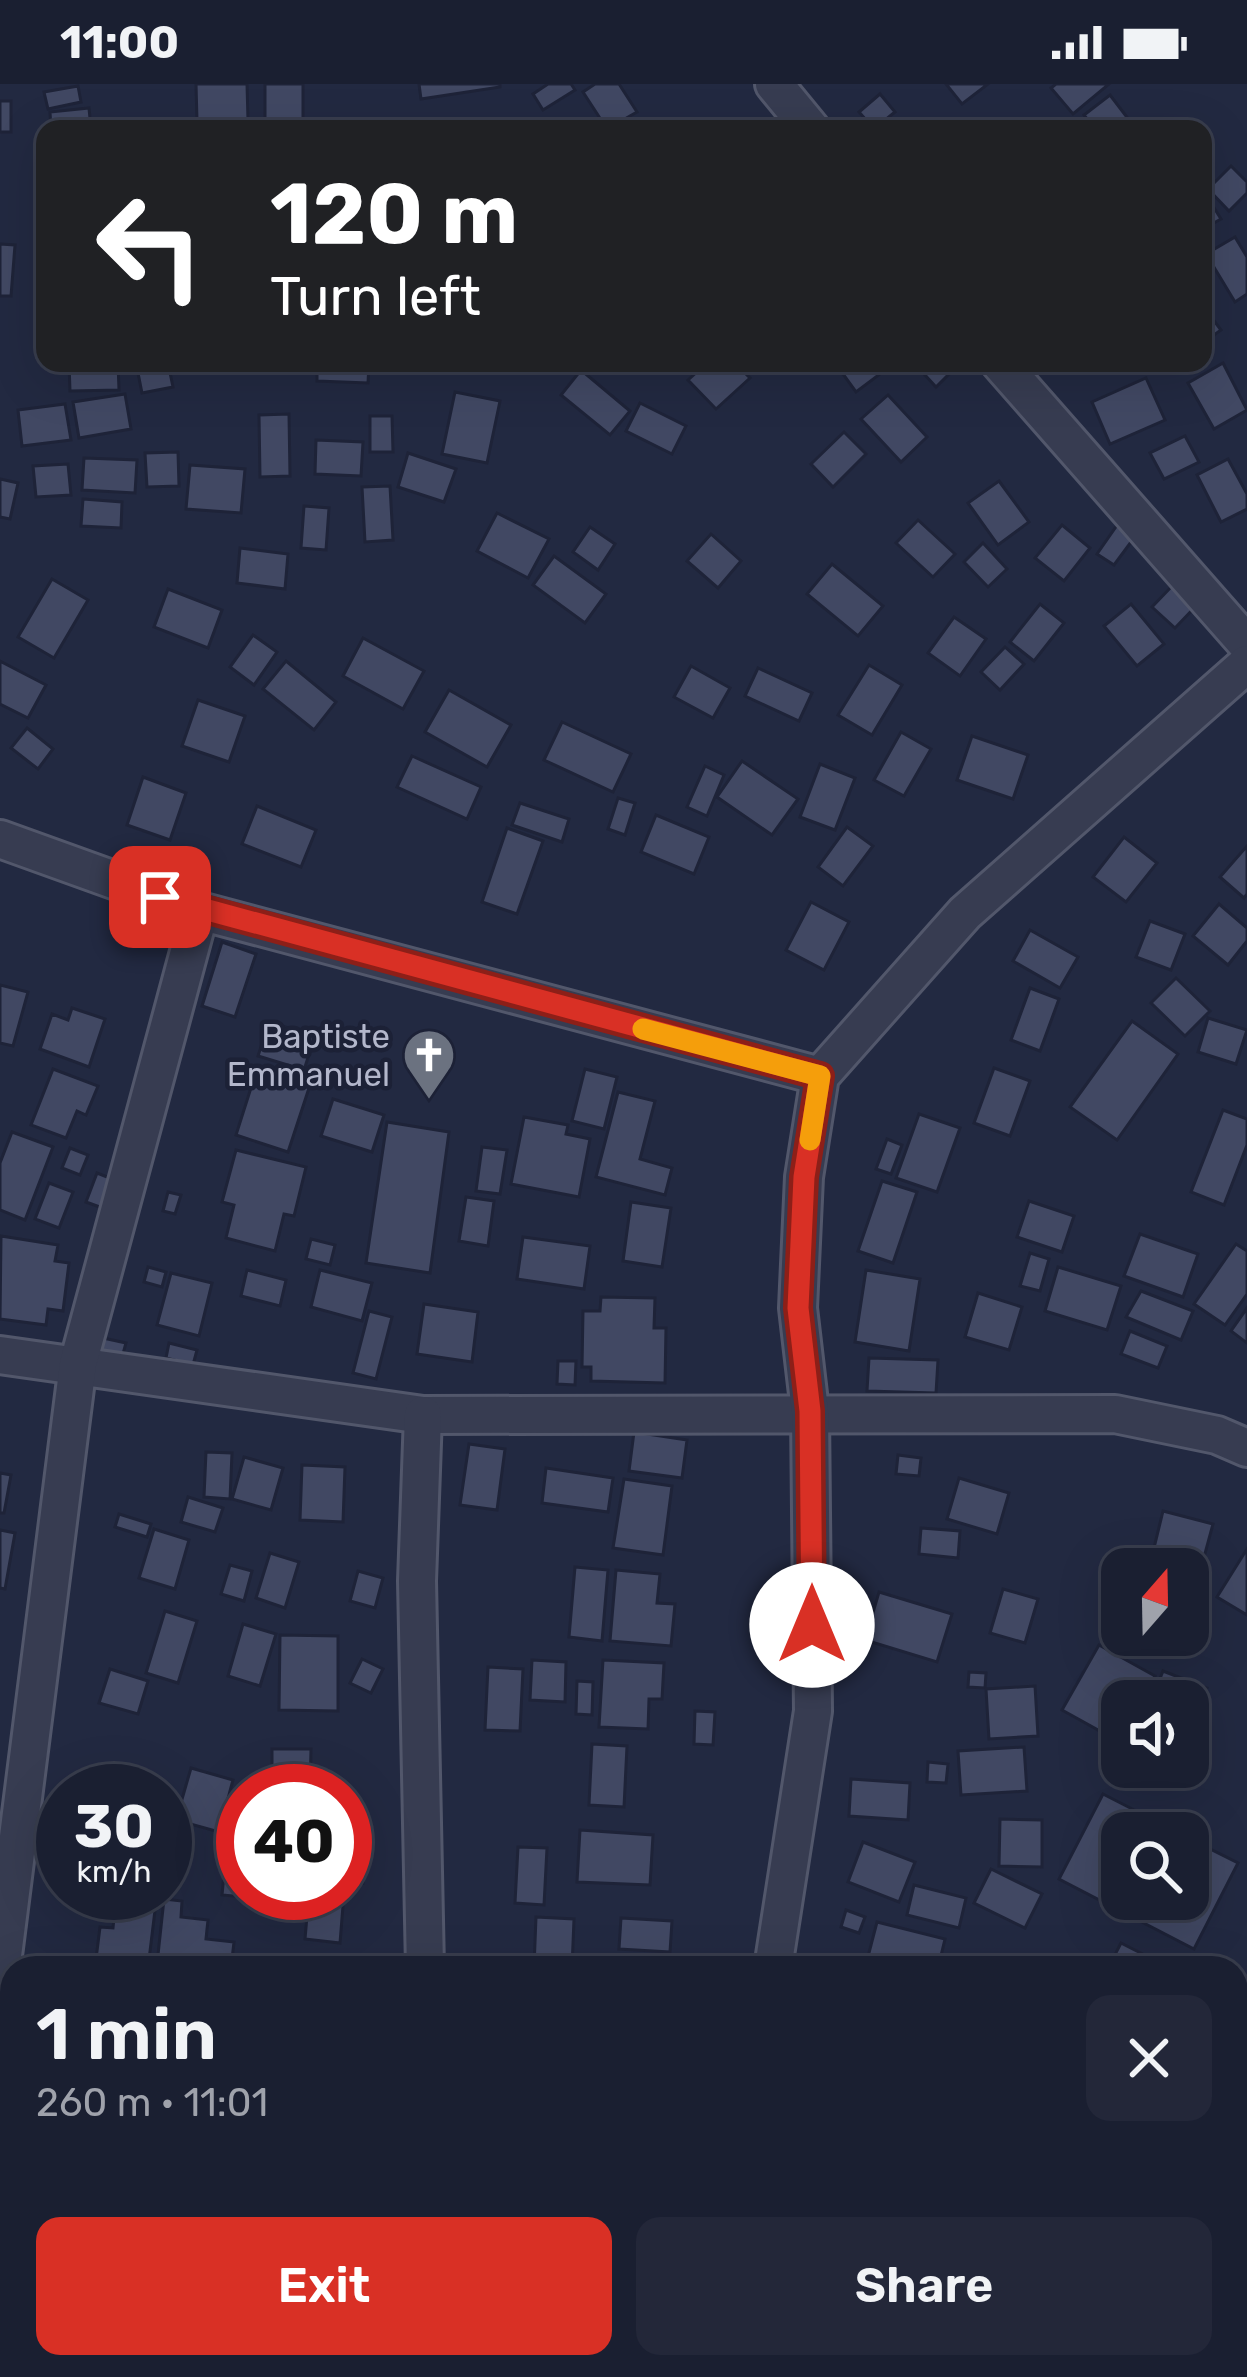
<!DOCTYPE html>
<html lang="en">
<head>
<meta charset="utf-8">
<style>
  :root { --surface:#1a1f31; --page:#232739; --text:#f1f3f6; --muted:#9fa2ab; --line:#383d4d; --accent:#d93025 }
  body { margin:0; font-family:Rubik,sans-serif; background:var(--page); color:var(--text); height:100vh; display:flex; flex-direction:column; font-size:45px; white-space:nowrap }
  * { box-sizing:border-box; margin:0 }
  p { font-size:39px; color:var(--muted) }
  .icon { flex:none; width:66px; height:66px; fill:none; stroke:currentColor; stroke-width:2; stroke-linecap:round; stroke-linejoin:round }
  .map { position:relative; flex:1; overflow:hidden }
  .drawer { position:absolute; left:0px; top:1872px; width:1248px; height:423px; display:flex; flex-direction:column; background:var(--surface); border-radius:36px 36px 0 0; box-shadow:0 12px 48px #0002,0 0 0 3px var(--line) }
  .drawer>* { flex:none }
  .banner { position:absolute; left:36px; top:36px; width:1176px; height:252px; border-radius:24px; box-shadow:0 12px 48px #0002,0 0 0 3px var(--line); background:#202124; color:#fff; overflow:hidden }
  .needle { width:78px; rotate:20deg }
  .buttons { position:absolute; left:1101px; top:1464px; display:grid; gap:24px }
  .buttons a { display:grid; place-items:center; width:108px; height:108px; border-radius:24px; background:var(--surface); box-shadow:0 12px 48px #0002,0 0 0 3px var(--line); font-size:60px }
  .speed { position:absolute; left:36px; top:1680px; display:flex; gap:24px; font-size:60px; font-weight:700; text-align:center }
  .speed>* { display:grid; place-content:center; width:156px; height:156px; border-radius:50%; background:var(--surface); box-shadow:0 12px 48px #0002,0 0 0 3px var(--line); line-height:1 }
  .speed small { font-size:30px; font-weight:400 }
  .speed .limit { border:18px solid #d22; background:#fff; color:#111 }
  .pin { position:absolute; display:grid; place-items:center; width:102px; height:102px; color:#fff; margin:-51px; border-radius:24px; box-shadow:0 6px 18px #0006 }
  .me { position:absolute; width:132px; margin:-66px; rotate:0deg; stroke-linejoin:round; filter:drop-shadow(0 0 9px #0008) }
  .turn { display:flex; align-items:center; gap:42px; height:252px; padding:0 36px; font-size:54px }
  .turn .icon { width:156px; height:156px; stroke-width:2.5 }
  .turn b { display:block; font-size:84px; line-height:102px }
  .round { display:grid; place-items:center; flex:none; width:126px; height:126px; border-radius:24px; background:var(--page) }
  .summary { display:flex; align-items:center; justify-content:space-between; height:204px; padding:0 36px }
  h1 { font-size:72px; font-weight:600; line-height:90px }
  .button { display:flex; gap:24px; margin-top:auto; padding:24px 36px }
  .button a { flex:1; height:138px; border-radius:24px; background:var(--accent); color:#fff; font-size:48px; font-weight:600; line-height:138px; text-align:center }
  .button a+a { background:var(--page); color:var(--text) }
  .status { display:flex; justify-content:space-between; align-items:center; height:84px; padding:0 60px; background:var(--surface); direction:ltr }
  .status svg { height:33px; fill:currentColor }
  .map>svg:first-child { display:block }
  .building { fill:#414863; stroke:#1e2338; stroke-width:3 }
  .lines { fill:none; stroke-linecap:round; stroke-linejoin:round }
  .minor-casing { stroke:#52576b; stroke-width:42 }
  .tertiary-casing { stroke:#52576b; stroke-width:42 }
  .minor { stroke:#373c51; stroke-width:36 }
  .tertiary { stroke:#373c51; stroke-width:36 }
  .route-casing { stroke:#8d1f18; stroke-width:30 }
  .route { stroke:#d93025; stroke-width:21 }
  .slow { stroke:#f59e0b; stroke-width:21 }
  .labels { text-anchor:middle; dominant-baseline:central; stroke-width:9; stroke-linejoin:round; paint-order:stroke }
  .poi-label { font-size:33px; fill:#b3b7cb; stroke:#1c2136; text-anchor:end }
</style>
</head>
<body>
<div class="status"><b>11:00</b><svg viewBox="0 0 49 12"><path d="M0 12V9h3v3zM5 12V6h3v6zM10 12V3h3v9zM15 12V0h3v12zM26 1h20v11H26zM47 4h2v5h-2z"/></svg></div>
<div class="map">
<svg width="1247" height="2293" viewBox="0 0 1247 2293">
  <rect width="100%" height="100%" fill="#222941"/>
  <g class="building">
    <path d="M196,0H247L248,36L197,37Z"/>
    <rect x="265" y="0" width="38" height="45"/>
    <path d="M419,0H500V3L421,15Z"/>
    <path d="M548,0H571L575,6L543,26L533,10Z"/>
    <path d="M595,0H619L637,28L607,45L583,8Z"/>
    <path d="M946,0H988L962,20Z"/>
    <path d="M1056,0H1109L1073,30L1051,4Z"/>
    <path d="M78,2L81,18L48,25L44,8Z"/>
    <path d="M880,10L895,28L874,45L859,28Z"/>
    <path d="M1110,11L1136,45H1095L1084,31Z"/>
    <rect x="0" y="17" width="11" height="31"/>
    <path d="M89,24L91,45H51L50,28Z"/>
    <path d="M1231,82L1247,98V109L1229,127L1208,105Z"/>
    <path d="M1203,106L1221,135L1203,145Z"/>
    <path d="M1235,153L1247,173V210L1235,218L1206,170Z"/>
    <path d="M0,160L15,161L11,212H0Z"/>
    <path d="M1203,222L1221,246L1203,259Z"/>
    <path d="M69,279H118L119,306L70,307Z"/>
    <path d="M136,279H168L173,303L142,309Z"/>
    <path d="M317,279H369L368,299L317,297Z"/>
    <path d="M707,279H735L750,294L716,325L688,296Z"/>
    <path d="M835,279H878L884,287L856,308Z"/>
    <path d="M914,279H960L936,303Z"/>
    <path d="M1223,279L1247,326L1214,345L1188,299Z"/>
    <path d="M581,286L630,327L610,351L561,311Z"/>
    <path d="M1146,294L1165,336L1110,360L1092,318Z"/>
    <path d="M455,308L500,317L487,379L442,370Z"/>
    <path d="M125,310L131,345L79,354L73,318Z"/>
    <path d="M888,311L927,353L901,378L861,335Z"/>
    <path d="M640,319L686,342L672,370L626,347Z"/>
    <path d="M65,320L71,356L22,362L18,326Z"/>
    <path d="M289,330L290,392L260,393L259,331Z"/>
    <path d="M370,332H392L393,368H370Z"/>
    <path d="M844,348L866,370L833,403L811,380Z"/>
    <path d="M1185,352L1199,378L1164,395L1150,369Z"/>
    <path d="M316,356L363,358L361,392L315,390Z"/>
    <path d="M178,368L179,402L147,403L145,369Z"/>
    <path d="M408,369L456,385L444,418L398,403Z"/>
    <path d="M84,374L137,376L135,409L82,406Z"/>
    <path d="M1228,375L1247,410V425L1221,438L1197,391Z"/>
    <path d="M68,380L71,411L36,413L33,382Z"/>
    <path d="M190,381L245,385L241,429L186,425Z"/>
    <path d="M0,395L18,399L10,435L0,433Z"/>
    <path d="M999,397L1029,438L998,461L968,419Z"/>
    <path d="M390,402L393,456L365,458L362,403Z"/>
    <path d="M83,415L122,418L121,444L81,442Z"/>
    <path d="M304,422L329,424L326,466L301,464Z"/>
    <path d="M497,429L549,455L528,494L477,467Z"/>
    <path d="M918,436L955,470L933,493L896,459Z"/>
    <path d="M1120,437L1137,450L1114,481L1097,470Z"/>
    <path d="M1062,441L1090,464L1064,497L1035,474Z"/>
    <path d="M590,443L615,460L598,486L573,468Z"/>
    <path d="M711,450L741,477L718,504L687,477Z"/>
    <path d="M983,459L1007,485L988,503L964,478Z"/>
    <path d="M240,464L288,470L285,505L237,499Z"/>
    <path d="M554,472L606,510L585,539L533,501Z"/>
    <path d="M832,480L883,522L858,552L807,510Z"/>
    <path d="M52,495L88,516L54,574L18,553Z"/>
    <path d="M1173,501L1196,522L1175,544L1152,523Z"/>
    <path d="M168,505L222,526L208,564L154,543Z"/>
    <path d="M1040,520L1064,539L1034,577L1010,558Z"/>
    <path d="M1131,520L1164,560L1137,582L1104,542Z"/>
    <path d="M954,533L986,555L960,592L928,569Z"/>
    <path d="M253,551L277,568L254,601L230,583Z"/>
    <path d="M363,554L424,587L403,625L343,592Z"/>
    <path d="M1005,563L1024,580L1000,606L981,588Z"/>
    <path d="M0,577L46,601L28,634L0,620Z"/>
    <path d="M286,577L336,618L314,646L263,605Z"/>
    <path d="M869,581L902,601L872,651L838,631Z"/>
    <path d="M691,582L730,604L713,634L674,613Z"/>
    <path d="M758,584L812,609L799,637L745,612Z"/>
    <path d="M449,606L511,641L487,683L425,648Z"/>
    <path d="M198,616L245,632L229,678L182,662Z"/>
    <path d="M562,638L631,670L613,708L544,676Z"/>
    <path d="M27,644L53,665L38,685L11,664Z"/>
    <path d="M901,648L931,665L904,712L874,696Z"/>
    <path d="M972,652L1028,671L1013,715L957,696Z"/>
    <path d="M412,672L481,703L467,735L397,703Z"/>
    <path d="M742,677L798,715L772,751L717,713Z"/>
    <path d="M820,680L855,694L835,746L800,733Z"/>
    <path d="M705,682L724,691L707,732L687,723Z"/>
    <path d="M143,693L186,709L170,756L127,741Z"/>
    <path d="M618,714L635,719L625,751L608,745Z"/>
    <path d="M520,719L569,735L562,758L512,741Z"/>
    <path d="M257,722L316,746L301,783L242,760Z"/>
    <path d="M656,731L709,753L694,790L641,768Z"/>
    <path d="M847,743L873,762L843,802L818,783Z"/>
    <path d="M507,744L543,757L517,830L482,818Z"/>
    <path d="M1124,753L1157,779L1126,818L1093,793Z"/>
    <path d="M1247,762V810L1244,814L1220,793Z"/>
    <path d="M811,818L849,838L824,886L786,866Z"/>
    <path d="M1219,820L1247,844V857L1228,881L1193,852Z"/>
    <path d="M1150,837L1185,850L1171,886L1136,873Z"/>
    <path d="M1030,846L1078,873L1060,904L1013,877Z"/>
    <path d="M222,858L256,870L235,933L202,922Z"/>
    <path d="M1176,894L1210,927L1185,952L1151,919Z"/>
    <path d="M0,901L28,908L13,962L0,959Z"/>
    <path d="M1030,904L1059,915L1040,967L1011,956Z"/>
    <path d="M72,924L105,935L89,983L40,965L52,930L68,936Z"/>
    <path d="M1208,934L1247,946L1236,980L1198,968Z"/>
    <path d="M1132,937L1178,970L1117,1056L1070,1023Z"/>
    <path d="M269,938L315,952L304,986L258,972Z"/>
    <path d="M994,984L1030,997L1010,1052L974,1039Z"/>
    <path d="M53,985L98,1002L86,1031L77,1027L66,1054L31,1041Z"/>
    <path d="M257,985L310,1001L288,1068L236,1051Z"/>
    <path d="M585,985L617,993L604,1045L572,1037Z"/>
    <path d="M618,1008L655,1017L640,1075L672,1084L665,1111L596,1093Z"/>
    <path d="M333,1015L384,1031L372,1068L321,1052Z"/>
    <path d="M1223,1026L1247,1035V1061L1224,1121L1191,1108Z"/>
    <path d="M919,1030L960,1044L937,1108L896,1094Z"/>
    <path d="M524,1033L568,1041L566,1050L590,1055L579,1113L511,1100Z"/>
    <path d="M387,1038L449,1048L430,1189L366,1179Z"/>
    <path d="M12,1048L53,1063L25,1136L0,1126V1079Z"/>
    <path d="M887,1055L902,1061L891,1090L876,1085Z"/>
    <path d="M482,1063L507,1066L500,1110L476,1107Z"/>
    <path d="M70,1064L88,1071L80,1091L62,1084Z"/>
    <path d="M236,1066L306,1083L294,1132L284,1130L275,1167L226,1154L234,1121L222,1118Z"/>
    <path d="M97,1089L120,1098L108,1126L86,1118Z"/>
    <path d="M882,1097L917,1108L893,1179L858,1167Z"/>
    <path d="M49,1099L73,1108L59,1144L35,1135Z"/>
    <path d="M168,1108L181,1111L175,1130L163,1127Z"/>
    <path d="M466,1113L494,1117L488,1162L459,1157Z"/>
    <path d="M1029,1117L1074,1132L1062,1168L1017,1153Z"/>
    <path d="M631,1118L671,1124L662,1183L623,1177Z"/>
    <path d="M1140,1150L1198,1170L1183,1213L1124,1192Z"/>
    <path d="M1,1152L58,1161L55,1177L69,1179L63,1227L48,1225L46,1241L0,1235Z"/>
    <path d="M523,1153L590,1162L584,1205L517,1195Z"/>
    <path d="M311,1155L335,1161L330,1181L306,1175Z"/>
    <path d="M1236,1160L1247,1167V1210L1225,1241L1194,1220Z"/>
    <path d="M1030,1169L1049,1175L1040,1207L1020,1202Z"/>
    <path d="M148,1183L166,1188L162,1203L144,1198Z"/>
    <path d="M1058,1183L1121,1202L1107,1246L1045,1227Z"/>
    <path d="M247,1186L286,1196L280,1222L241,1212Z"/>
    <path d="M320,1186L372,1199L362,1237L311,1223Z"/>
    <path d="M866,1186L920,1195L909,1267L855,1258Z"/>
    <path d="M171,1189L212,1199L199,1252L157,1241Z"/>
    <path d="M1141,1207L1193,1227L1181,1256L1126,1233Z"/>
    <path d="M978,1209L1022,1223L1009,1266L965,1253Z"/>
    <path d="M601,1213L655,1214L654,1244H666L665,1299L591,1297V1283H582L583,1227H600Z"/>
    <path d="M424,1220L478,1228L472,1278L417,1270Z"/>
    <path d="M1247,1224V1259L1231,1247Z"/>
    <path d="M369,1227L392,1233L376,1295L353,1289Z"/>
    <path d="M1130,1247L1167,1262L1158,1284L1121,1270Z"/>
    <path d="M103,1254L126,1259L121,1277L99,1271Z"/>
    <path d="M169,1259L197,1266L193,1281L166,1274Z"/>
    <path d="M869,1274L938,1276L936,1309L867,1307Z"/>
    <path d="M558,1277H576L575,1301L557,1300Z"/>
    <path d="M634,1348L687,1356L682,1394L629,1387Z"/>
    <path d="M469,1360L505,1365L497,1426L460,1421Z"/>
    <path d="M206,1368L232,1369L230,1415L204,1413Z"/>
    <path d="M898,1371L921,1374L919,1392L896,1390Z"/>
    <path d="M244,1373L283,1384L271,1426L232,1415Z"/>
    <path d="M302,1381L345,1383L343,1438L300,1436Z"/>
    <path d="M546,1384L613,1394L608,1428L542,1419Z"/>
    <path d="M0,1389L11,1391L4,1429H0Z"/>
    <path d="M959,1394L1009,1409L997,1450L947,1435Z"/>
    <path d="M624,1395L672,1402L663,1471L613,1464Z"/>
    <path d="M188,1413L223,1424L215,1448L181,1438Z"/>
    <path d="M1163,1427L1213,1440L1203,1477L1154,1464Z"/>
    <path d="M119,1430L151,1440L147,1453L115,1443Z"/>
    <path d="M921,1444L960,1447L958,1474L919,1470Z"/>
    <path d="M154,1445L189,1456L175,1505L139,1494Z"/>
    <path d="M0,1446L15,1449L5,1505L0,1504Z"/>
    <path d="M1247,1465V1531L1217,1513Z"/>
    <path d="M270,1469L299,1478L285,1524L256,1514Z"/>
    <path d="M230,1481L252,1487L244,1517L221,1510Z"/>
    <path d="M575,1483L608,1486L602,1557L569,1553Z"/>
    <path d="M616,1486L660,1490L657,1519L675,1520L671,1562L610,1557Z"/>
    <path d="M358,1487L383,1494L375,1524L350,1517Z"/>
    <path d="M1003,1505L1038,1515L1025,1559L990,1549Z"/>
    <path d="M879,1508L952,1530L937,1578L865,1556Z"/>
    <path d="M165,1527L197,1537L178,1599L146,1589Z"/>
    <path d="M243,1540L276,1550L260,1602L228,1592Z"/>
    <path d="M280,1551L338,1552V1627L279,1626Z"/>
    <path d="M1099,1561L1155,1592L1141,1617H1122L1118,1657L1062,1626Z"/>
    <path d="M362,1575L383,1585L371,1609L350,1599Z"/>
    <path d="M532,1576L566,1578L565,1618L530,1616Z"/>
    <path d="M603,1576L664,1579L662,1615H649L648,1645L599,1643Z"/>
    <path d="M488,1583L523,1585L520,1647L485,1646Z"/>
    <path d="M110,1585L148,1597L138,1630L99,1619Z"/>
    <path d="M1163,1587L1207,1604L1191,1644L1188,1617H1151Z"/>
    <path d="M969,1588L986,1589L985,1604L968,1603Z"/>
    <path d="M577,1597L593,1598L592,1631L576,1630Z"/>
    <path d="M1035,1602L1038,1652L989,1655L986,1605Z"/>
    <path d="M695,1627L715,1628L713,1661L694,1660Z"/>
    <path d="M592,1660L627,1662L624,1723L589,1721Z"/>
    <path d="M1024,1663L1027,1707L961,1711L958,1667Z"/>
    <path d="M272,1665H311L310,1707H272Z"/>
    <path d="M928,1678L948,1680L946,1699L927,1698Z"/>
    <path d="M191,1684L233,1696L219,1748L176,1736Z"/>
    <path d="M851,1695L910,1699L908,1736L849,1732Z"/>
    <path d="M1103,1710L1179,1749H1122V1815H1188V1754L1238,1779L1194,1865L1059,1795Z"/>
    <path d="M1000,1735L1042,1736V1783L999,1782Z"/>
    <path d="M580,1746L653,1751L650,1801L577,1798Z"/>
    <path d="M863,1758L915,1778L899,1818L848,1798Z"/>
    <path d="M227,1759L243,1761V1809H255V1814L222,1811Z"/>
    <path d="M518,1763L547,1764L544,1821L515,1819Z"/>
    <path d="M345,1774L365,1776L363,1799L345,1797Z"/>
    <path d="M991,1785L1042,1810L1025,1844L974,1819Z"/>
    <path d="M914,1801L966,1814L959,1844L907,1831Z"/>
    <path d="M92,1809L113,1810L110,1835L89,1833Z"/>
    <path d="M309,1809H344L340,1859L305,1855Z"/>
    <path d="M116,1814L156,1818L148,1884L95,1883L100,1843L113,1844Z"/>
    <path d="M164,1815L182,1817L181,1833L208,1836L206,1855L234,1858L231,1884L157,1880Z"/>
    <path d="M846,1826L865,1833L859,1849L841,1843Z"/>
    <path d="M536,1833L574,1835L572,1884H534Z"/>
    <path d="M621,1834L672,1837L670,1868L619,1865Z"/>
    <path d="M877,1838L945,1855L938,1884H865Z"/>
    <path d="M1121,1859L1168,1883V1884H1108Z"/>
    <path d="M1010,1871L1037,1877L1036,1884H1008Z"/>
    <path d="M656,1873L658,1884H609V1882Z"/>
    <path d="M1247,2088V2121L1236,2123V2091Z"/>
    <path d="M124,2283H166L162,2293H120Z"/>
    <path d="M302,2283H361L357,2293H314Z"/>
    <path d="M387,2283H441L461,2292L382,2293Z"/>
    <path d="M1012,2283H1083L1078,2293H1007Z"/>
    <path d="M1186,2283H1216L1234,2290L1182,2293Z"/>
  </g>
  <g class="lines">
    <g class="minor-casing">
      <g id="minor">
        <path d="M774,0L811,45"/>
        <path d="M1000,279L1247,560"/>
        <path d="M0,755L200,827L820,992"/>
        <path d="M0,1271L423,1331L1115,1330L1217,1351L1247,1364"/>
        <path d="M423,1331L417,1497L425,1884"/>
        <path d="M0,1895L78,1280L200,827"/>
        <path d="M1236,1996L1247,1977"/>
        <path d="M0,2075L12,2076"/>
        <path d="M1236,2253L1247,2259"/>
        <path d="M619,2283L635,2293"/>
        <path d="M240,2293L246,2283"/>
      </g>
    </g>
    <g class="tertiary-casing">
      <g id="tertiary">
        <path d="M773,1884L813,1627L810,1327L798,1224L804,1093L820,992L965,829L1247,580"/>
        <path d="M661,2293L665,2283"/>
      </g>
    </g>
    <use href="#minor" class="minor"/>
    <use href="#tertiary" class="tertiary"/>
  </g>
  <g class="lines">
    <g class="route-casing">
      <path id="route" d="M160,813L820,992L804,1093L798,1224L810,1327L812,1541"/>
    </g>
    <use href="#route" class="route"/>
    <path class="slow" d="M643,945L820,992L810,1056"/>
  </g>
  <defs>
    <g id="church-pin" transform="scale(2.7)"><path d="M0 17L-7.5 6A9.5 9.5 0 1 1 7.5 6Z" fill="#6b7280" stroke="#1c2136"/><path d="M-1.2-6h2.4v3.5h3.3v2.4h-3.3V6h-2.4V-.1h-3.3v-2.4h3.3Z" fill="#fff"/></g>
  </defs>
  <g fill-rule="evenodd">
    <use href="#church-pin" x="429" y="971"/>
  </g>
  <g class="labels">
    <g class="poi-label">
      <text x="390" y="952">Baptiste<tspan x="390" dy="38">Emmanuel</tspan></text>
    </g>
  </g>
</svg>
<div class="buttons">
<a><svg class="needle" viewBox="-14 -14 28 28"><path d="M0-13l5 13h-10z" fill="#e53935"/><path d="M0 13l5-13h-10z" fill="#9fa2ab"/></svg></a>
<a><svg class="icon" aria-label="sound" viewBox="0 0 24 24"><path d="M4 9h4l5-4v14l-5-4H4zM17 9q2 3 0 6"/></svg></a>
<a><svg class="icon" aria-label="search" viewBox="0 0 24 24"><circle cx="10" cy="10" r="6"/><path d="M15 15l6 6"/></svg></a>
</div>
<div class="speed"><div>30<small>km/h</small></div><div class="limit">40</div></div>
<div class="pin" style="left:160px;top:813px;background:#d93025"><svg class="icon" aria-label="arrive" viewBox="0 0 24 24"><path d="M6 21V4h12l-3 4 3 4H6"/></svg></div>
<svg class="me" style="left:812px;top:1541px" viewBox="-20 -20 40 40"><circle r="19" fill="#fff"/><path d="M0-13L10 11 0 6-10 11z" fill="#d93025"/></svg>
<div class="banner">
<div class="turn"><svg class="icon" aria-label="left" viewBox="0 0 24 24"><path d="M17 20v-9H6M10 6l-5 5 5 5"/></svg><div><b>120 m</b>Turn left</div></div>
</div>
<section class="drawer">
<div class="summary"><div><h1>1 min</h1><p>260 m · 11:01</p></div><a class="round"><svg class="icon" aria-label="close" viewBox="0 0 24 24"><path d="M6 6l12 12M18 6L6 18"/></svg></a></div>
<div class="button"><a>Exit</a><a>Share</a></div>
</section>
</div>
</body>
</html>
